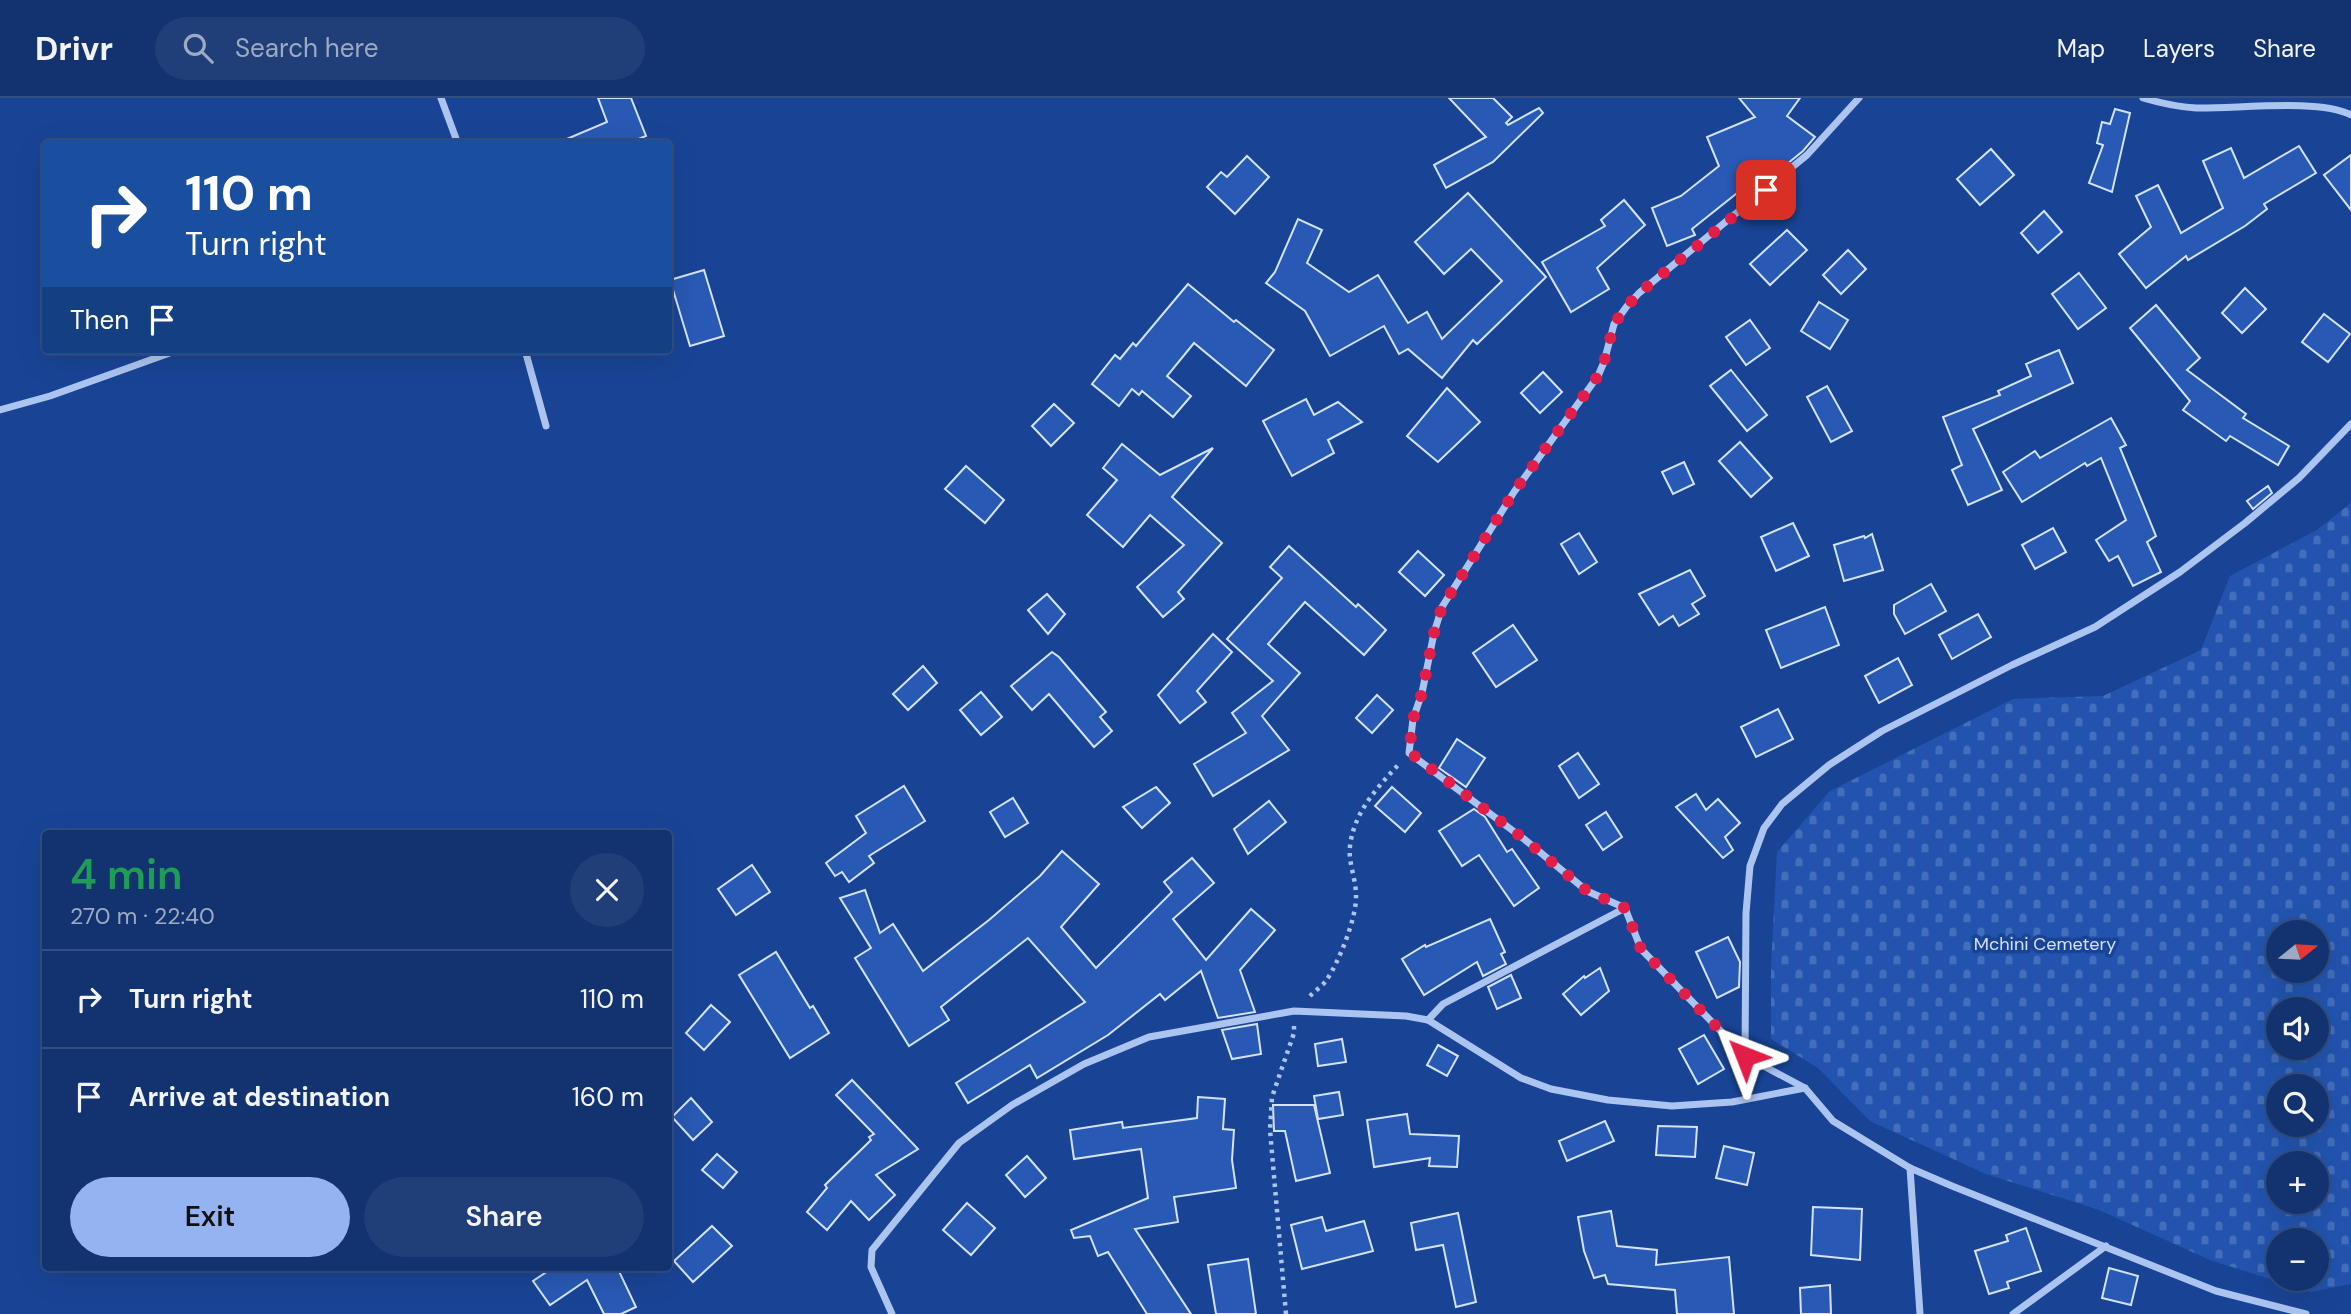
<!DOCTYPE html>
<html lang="en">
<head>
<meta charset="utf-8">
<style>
  :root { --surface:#133370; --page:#203f78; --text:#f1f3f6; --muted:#9daac3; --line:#324e83; --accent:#95b2f1 }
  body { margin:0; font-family:"DM Sans",sans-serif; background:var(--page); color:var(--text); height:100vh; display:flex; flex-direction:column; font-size:26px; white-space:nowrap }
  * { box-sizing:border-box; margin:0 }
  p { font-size:23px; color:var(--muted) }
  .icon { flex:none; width:38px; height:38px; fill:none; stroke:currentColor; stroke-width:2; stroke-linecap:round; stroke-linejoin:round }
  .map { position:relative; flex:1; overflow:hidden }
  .side { position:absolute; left:42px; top:732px; width:630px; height:441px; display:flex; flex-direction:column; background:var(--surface); border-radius:7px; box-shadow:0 7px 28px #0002,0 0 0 2px var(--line) }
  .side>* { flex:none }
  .hud { position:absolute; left:42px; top:42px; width:630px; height:214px; border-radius:7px; box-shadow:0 7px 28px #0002,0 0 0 2px var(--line); background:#1a4fa0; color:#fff; overflow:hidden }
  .needle { width:46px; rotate:72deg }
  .fabs { position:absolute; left:2266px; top:822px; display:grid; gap:14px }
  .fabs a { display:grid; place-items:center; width:63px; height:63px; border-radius:50%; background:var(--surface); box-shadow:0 7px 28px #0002,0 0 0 2px var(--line); font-size:35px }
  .pin { position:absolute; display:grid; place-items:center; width:60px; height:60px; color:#fff; margin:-30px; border-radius:14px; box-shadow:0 4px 10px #0006 }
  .me { position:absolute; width:77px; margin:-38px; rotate:315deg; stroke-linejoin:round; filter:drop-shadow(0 0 5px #0008) }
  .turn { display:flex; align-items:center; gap:24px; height:147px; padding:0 28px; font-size:32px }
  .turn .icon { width:91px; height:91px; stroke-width:2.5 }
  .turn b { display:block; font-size:49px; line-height:60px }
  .then { display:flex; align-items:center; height:66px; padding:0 28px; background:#0003; gap:14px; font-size:26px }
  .round { display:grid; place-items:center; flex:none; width:74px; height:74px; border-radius:37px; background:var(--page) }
  .overview { display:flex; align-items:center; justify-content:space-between; height:119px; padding:0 28px }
  h1 { font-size:42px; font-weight:600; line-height:52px; color:#1e9e55 }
  .primary-button { display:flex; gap:14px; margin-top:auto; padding:14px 28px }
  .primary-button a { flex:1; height:80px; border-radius:42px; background:var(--accent); color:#111; font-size:28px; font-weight:600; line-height:80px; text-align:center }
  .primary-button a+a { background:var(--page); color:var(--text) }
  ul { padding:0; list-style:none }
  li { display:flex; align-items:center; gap:21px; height:98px; padding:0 28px; border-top:2px solid var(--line) }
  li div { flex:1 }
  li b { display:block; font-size:26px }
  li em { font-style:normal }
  header { display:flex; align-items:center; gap:42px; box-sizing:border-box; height:98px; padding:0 35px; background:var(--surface); border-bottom:2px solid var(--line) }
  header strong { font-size:33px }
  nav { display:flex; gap:38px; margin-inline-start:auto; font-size:24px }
  .search { width:490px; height:63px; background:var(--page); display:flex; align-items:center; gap:18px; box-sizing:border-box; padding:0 24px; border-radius:38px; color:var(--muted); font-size:26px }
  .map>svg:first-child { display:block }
  .cemetery { fill:url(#cemetery-stones); fill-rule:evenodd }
  .building { fill:#2859b4; stroke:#d3e1fb; stroke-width:2 }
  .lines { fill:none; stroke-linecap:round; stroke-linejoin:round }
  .path { stroke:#acc4f0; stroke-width:4.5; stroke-dasharray:3.5 5; stroke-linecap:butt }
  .street { stroke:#acc4f0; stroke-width:7 }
  .route { stroke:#e11d48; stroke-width:12; stroke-dasharray:0 21.6 }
  .labels { text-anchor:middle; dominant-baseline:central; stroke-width:7; stroke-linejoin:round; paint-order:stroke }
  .park-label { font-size:18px; fill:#d3e1fb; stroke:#194496 }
</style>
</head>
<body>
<header>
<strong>Drivr</strong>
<div class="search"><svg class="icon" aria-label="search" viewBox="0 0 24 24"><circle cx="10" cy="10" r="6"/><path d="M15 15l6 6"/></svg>Search here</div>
<nav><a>Map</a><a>Layers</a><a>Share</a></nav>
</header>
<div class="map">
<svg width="2351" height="1216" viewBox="0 0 2351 1216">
  <defs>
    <pattern id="cemetery-stones" width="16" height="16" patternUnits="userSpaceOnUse" patternTransform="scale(1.75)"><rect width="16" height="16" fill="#2254af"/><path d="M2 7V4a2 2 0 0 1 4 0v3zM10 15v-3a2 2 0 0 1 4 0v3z" fill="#436ebb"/></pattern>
  </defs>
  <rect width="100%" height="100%" fill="#194496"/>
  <path class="cemetery" d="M2351,405V1186L2311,1194L2210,1162L2097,1111L1986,1076L1870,1023L1818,970L1771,941V870L1777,754L1830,693L2013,601L2103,598L2201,552L2230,478L2317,432ZM2278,835H2317V873H2278ZM2278,912H2317V950H2278ZM2278,989H2317V1027H2278ZM2278,1066H2317V1104H2278ZM2278,1143H2317V1181H2278Z"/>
  <g class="building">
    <path d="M598,0H631L646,38L626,46H555L607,24Z"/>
    <path d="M1449,0H1493L1512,19L1506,25L1508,27L1539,10L1543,15L1493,64L1446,90L1434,67L1486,39Z"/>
    <path d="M1739,0H1800L1787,18L1815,39L1803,53L1756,91L1751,84L1692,131L1695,137L1667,148L1652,110L1681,98L1719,68L1707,39L1755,19Z"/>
    <path d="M2115,11L2130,15L2112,94L2089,85L2103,47L2097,45L2102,24L2110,26Z"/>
    <path d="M2299,48L2316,75L2264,106L2267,111L2245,128L2188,162L2186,158L2146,190L2119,156L2151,129L2136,98L2158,87L2181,135L2223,110L2203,63L2231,50L2244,80Z"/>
    <path d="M1991,51L2014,77L1980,107L1957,81Z"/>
    <path d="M2351,57V112L2324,77Z"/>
    <path d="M1247,58L1269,79L1235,116L1207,89L1221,74L1227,79Z"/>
    <path d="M1468,95L1546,179L1477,246L1473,242L1442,280L1408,251L1399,256L1384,228L1330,258L1305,213L1266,185L1275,174L1298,121L1322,132L1307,165L1349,194L1378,177L1408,225L1427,214L1442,241L1502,183L1471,151L1444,176L1415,144Z"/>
    <path d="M1624,102L1645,127L1597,170L1609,191L1571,214L1542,164L1605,128L1601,122Z"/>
    <path d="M2044,113L2062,134L2038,155L2021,135Z"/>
    <path d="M1787,132L1807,152L1770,187L1750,166Z"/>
    <path d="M1848,152L1866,171L1841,196L1823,177Z"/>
    <path d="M704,172L724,238L690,248L670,182Z"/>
    <path d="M2079,175L2106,210L2078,231L2052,196Z"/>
    <path d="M1188,186L1234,224L1236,222L1274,252L1246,288L1194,245L1167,278L1191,298L1173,319L1142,293L1139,297L1132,291L1119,308L1092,286L1115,257L1120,261L1133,245L1136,248Z"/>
    <path d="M2245,190L2266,211L2242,235L2222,215Z"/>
    <path d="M1819,204L1848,222L1830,251L1801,233Z"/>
    <path d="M2156,207L2200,260L2187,272L2246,316L2243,320L2289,348L2278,367L2230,338L2226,343L2183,312L2190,303L2130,230Z"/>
    <path d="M2324,216L2350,236L2328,264L2302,244Z"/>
    <path d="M1750,222L1770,250L1746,267L1726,239Z"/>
    <path d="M2059,252L2073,285L1973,331L2002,392L1968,407L1952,372L1962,367L1943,319L2000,297L1998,293L2031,278L2026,266Z"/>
    <path d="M1731,272L1767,317L1747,333L1710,288Z"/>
    <path d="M1543,274L1562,294L1540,315L1521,295Z"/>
    <path d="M1827,288L1852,333L1831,344L1807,299Z"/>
    <path d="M1447,290L1480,324L1438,364L1407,338Z"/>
    <path d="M1306,301L1314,317L1338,304L1362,324L1328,342L1334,355L1292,378L1263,323Z"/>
    <path d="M1054,306L1074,325L1051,348L1032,328Z"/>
    <path d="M2111,320L2126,347L2120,350L2156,438L2147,444L2161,474L2133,488L2118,458L2109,463L2096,442L2126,422L2101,360L2087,368L2085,365L2022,404L2003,374L2035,353L2040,360Z"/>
    <path d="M1740,344L1772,380L1751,399L1719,363Z"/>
    <path d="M1122,346L1160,377L1213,350L1172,399L1222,445L1178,494L1184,501L1163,519L1137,489L1184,447L1150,417L1123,449L1087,417L1117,382L1103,370Z"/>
    <path d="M1684,364L1694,386L1673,396L1662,374Z"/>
    <path d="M966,368L1004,402L985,425L945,391Z"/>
    <path d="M2268,388L2272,395L2253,411L2247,403Z"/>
    <path d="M1793,425L1809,458L1776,473L1761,439Z"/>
    <path d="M2053,430L2066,454L2035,471L2022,447Z"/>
    <path d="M1579,435L1597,464L1579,476L1561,446Z"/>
    <path d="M1872,436L1883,472L1844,483L1834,447L1864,438L1865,440Z"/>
    <path d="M1289,448L1356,509L1358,506L1386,532L1364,557L1305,504L1268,546L1300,575L1262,618L1289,652L1213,698L1194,666L1246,635L1232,615L1273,583L1227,541L1282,480L1270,469Z"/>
    <path d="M1418,453L1444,477L1425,498L1399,474Z"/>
    <path d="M1690,472L1705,498L1692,506L1699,516L1679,528L1673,518L1659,527L1639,496Z"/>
    <path d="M1931,486L1946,513L1905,536L1894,516V507Z"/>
    <path d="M1047,496L1065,516L1048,536L1028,512Z"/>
    <path d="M1825,509L1839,547L1781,570L1766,532Z"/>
    <path d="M1978,516L1991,539L1952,561L1939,537Z"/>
    <path d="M1513,527L1537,562L1496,589L1473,555Z"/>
    <path d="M1213,536L1232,554L1197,593L1206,604L1180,625L1158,597Z"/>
    <path d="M1052,554L1059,559L1106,614L1100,619L1112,633L1094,649L1049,596L1032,612L1011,588Z"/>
    <path d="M1898,560L1912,587L1879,605L1865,578Z"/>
    <path d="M923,568L937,585L908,612L893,596Z"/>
    <path d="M981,594L1002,619L981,637L960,612Z"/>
    <path d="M1377,597L1393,612L1372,635L1356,620Z"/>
    <path d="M1778,611L1793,641L1756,659L1741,629Z"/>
    <path d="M1457,641L1485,660L1466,689L1439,670Z"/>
    <path d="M1578,655L1599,686L1579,700L1559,668Z"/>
    <path d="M904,688L925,723L869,758L874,765L849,784L842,774L835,778L826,765L866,735L856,718Z"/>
    <path d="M1156,689L1170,705L1142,730L1123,709Z"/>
    <path d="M1392,689L1421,715L1405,734L1375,708Z"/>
    <path d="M1696,696L1706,712L1718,701L1740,725L1725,739L1733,752L1723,760L1676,709Z"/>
    <path d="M1013,700L1028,725L1005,739L990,714Z"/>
    <path d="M1269,703L1286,724L1248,756L1234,731Z"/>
    <path d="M1474,711L1485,719L1507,754L1512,751L1539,790L1514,808L1479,757L1462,768L1439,733Z"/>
    <path d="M1606,714L1622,739L1603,752L1586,727Z"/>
    <path d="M1062,753L1099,786L1061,829L1096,870L1172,794L1164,784L1192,760L1214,785L1173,821L1206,862L1251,811L1275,832L1240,872L1255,914L1218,920L1201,873L1165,902L1160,896L1108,937L1037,980L1030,967L968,1005L956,985L1085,904L1028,840L941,909L949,922L909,948L855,860L871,850L840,800L865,792L880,835L893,826L923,873L989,822L1040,778Z"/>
    <path d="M752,767L770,794L736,817L718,791Z"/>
    <path d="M1490,821L1505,854L1501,856L1506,866L1483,878L1477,864L1424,897L1402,861L1425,847L1426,849Z"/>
    <path d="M1728,839L1740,864L1739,889L1717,900L1696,854Z"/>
    <path d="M776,854L810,910L813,908L829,935L790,960L739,877Z"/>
    <path d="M1600,870L1609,893L1581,917L1563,896L1584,878L1585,880Z"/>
    <path d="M1511,877L1521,900L1497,911L1488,889Z"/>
    <path d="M711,907L730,924L704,952L686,935Z"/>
    <path d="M1257,926L1261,956L1232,961L1222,932Z"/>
    <path d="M1704,937L1724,971L1698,986L1679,951Z"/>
    <path d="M1342,941L1346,964L1318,968L1315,946Z"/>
    <path d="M1438,947L1458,958L1447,978L1427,967Z"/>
    <path d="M852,982L918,1051L876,1077L895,1097L869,1122L851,1103L827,1132L807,1114L827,1090L825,1087L871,1042L869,1039L874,1036L836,997Z"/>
    <path d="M1339,994L1343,1017L1318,1021L1314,998Z"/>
    <path d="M1198,999L1225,1001L1223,1031L1234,1032L1232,1062L1236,1090L1174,1099L1178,1124L1135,1131L1191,1216H1147L1108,1154L1098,1158L1090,1138L1074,1140L1071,1132L1148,1100L1141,1051L1074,1061L1070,1032L1122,1024L1123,1030L1197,1020Z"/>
    <path d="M691,1000L712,1024L693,1042L672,1019Z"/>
    <path d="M1273,1007H1314L1330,1075L1296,1083L1285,1033H1274Z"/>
    <path d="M1407,1016L1410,1036L1459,1038L1457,1069L1429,1068L1430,1060L1374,1069L1367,1022Z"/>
    <path d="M1605,1023L1614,1043L1567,1063L1559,1043Z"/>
    <path d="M1658,1028L1697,1029L1695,1059L1656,1057Z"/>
    <path d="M1724,1048L1754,1055L1747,1087L1716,1080Z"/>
    <path d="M717,1056L737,1074L723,1090L702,1072Z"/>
    <path d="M1027,1058L1046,1080L1025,1099L1006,1077Z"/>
    <path d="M967,1105L995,1130L971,1157L943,1132Z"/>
    <path d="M1813,1109L1862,1111L1860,1162L1811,1157Z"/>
    <path d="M1611,1113L1617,1148L1657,1152L1656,1167L1729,1159L1734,1216H1677L1675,1192L1608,1186L1605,1177L1594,1180L1584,1153L1578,1119Z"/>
    <path d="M1458,1115L1476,1204L1456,1209L1443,1147L1416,1152L1411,1125Z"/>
    <path d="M1322,1119L1326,1133L1364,1123L1373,1153L1302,1171L1291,1127Z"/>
    <path d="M712,1128L732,1148L693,1184L674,1163Z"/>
    <path d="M2026,1130L2041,1173L2007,1184L2009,1190L1989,1196L1975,1153L2008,1143L2006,1137Z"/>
    <path d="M1248,1161L1256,1216H1216L1208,1167Z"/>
    <path d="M554,1169H617L636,1209L621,1216H604L587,1182L550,1207L533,1183Z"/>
    <path d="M2109,1170L2138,1178L2131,1207L2102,1200Z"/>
    <path d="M1830,1187L1831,1216H1801L1800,1190Z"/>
  </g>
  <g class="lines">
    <g class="path">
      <path d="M1310,898C1315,893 1322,888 1326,883C1339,864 1357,819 1356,797C1356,781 1348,764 1350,748C1354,714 1377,690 1399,666"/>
      <path d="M1286,1216L1270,1032L1272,999L1294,935V928"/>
    </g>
    <g class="street">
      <path d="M441,0L458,46"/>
      <path d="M1859,0L1807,57L1639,195L1627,208L1614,226L1604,264L1598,278L1514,394L1442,509L1434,535L1422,595L1413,621L1409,655L1524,741L1587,793L1625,810L1641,851L1745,958L1805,990L1833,1023L1910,1070L1952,1088L2216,1193L2306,1216"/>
      <path d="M2143,0C2160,5 2177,9 2196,10C2236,11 2319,0 2351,17"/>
      <path d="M525,252L546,328"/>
      <path d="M0,312L50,298L178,252"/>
      <path d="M1428,922L1521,980L1551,991L1608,1002L1672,1008L1732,1004L1805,990"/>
      <path d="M1745,958L1746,815L1750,768L1764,730L1782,706L1829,667L1882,633L2012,567L2095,529L2180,474L2245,425L2299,380L2351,326"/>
      <path d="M1910,1070L1920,1216"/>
      <path d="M892,1216L871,1169L872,1152L959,1045L1012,1007L1084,966L1149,939L1294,913L1406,918L1428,922L1443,906L1625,810"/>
      <path d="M2013,1216L2106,1148"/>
    </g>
  </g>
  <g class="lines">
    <path class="route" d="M1745,958L1641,851L1625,810L1587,793L1524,741L1409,654L1413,621L1422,595L1434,535L1442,509L1514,394L1598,278L1604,264L1614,226L1627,208L1639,195L1766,92"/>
  </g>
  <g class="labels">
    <g class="park-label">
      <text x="2045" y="846">Mchini Cemetery</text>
    </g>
  </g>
</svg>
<div class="fabs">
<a><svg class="needle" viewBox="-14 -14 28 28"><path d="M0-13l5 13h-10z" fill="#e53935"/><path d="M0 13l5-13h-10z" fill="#9daac3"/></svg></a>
<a><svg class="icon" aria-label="sound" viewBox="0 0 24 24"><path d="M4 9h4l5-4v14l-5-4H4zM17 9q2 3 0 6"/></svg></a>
<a><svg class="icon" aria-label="search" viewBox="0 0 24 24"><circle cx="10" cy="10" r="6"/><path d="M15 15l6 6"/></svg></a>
<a>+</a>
<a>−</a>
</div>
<div class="pin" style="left:1766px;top:92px;background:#d93025"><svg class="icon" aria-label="arrive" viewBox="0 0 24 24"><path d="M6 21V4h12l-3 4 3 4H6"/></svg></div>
<svg class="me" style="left:1745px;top:958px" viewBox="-20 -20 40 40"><path d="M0-17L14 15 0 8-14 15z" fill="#e11d48" stroke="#fff" stroke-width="4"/></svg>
<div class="hud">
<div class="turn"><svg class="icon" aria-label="right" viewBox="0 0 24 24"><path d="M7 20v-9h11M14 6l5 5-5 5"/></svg><div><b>110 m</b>Turn right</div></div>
<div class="then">Then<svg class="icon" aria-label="arrive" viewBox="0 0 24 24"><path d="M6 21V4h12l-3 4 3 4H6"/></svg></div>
</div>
<section class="side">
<div class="overview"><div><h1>4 min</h1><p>270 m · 22:40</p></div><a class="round"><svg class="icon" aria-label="close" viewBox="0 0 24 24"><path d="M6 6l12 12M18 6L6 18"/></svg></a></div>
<ul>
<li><svg class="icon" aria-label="right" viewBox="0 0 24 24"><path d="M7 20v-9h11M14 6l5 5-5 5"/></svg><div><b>Turn right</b></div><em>110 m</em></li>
<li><svg class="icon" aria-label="arrive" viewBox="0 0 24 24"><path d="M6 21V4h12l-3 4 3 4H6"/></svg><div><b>Arrive at destination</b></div><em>160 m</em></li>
</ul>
<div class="primary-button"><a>Exit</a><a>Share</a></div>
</section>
</div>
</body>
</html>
